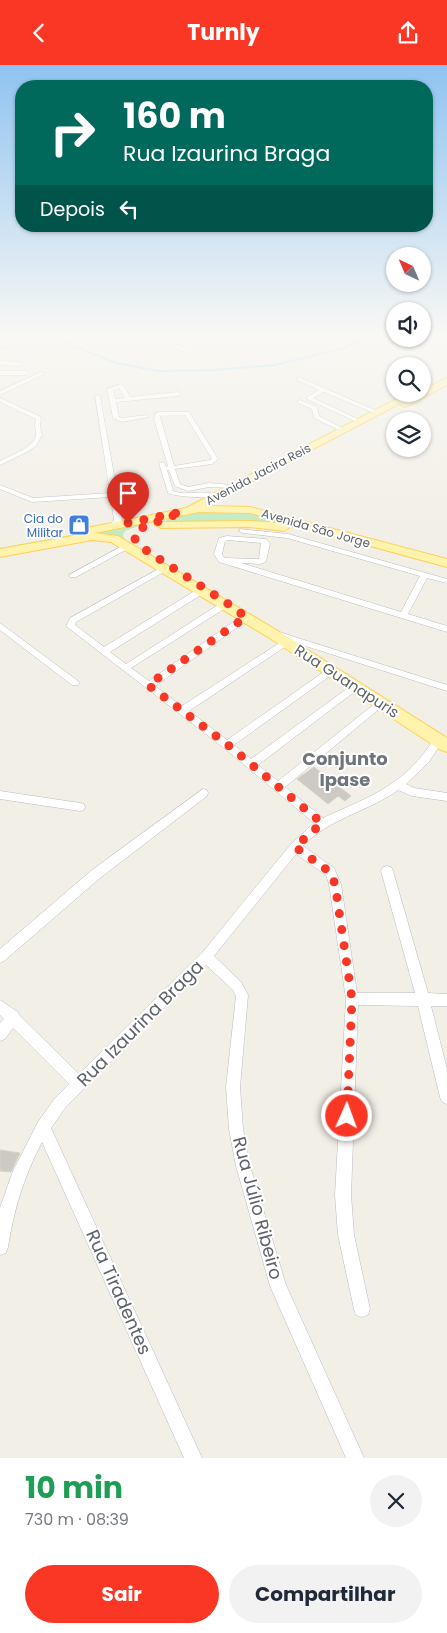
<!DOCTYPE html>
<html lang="pt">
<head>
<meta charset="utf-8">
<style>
  :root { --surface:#fff; --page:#f2f2f3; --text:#1f2937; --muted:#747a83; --accent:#fa3724 }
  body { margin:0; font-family:Poppins,sans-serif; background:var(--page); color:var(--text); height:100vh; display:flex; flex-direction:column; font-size:19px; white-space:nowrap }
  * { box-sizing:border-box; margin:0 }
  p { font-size:16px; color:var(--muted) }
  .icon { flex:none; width:28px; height:28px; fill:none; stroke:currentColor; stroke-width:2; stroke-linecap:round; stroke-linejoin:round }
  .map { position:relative; height:1393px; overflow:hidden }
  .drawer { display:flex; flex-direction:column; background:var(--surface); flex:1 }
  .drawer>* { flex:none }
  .hud { position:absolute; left:15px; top:15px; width:418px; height:152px; border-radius:20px; box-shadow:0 1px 4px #0004; background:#00695c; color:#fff; overflow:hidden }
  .needle { width:32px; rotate:316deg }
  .fabs { position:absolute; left:386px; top:182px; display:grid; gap:10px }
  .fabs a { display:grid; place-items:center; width:45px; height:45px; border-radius:50%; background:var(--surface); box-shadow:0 1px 4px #0004; font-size:25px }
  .pin { position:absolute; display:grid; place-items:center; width:42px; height:42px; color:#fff; margin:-51px -21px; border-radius:50% 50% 50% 0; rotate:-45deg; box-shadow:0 0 5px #0007 }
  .pin .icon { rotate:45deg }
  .me { position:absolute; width:55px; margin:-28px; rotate:2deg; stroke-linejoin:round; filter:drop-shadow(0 0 4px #0008) }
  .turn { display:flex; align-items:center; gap:18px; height:105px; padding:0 25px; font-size:22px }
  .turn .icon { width:65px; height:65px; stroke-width:2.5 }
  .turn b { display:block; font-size:35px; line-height:42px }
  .then { display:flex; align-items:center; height:48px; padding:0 25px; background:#0003; gap:10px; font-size:19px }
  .round { display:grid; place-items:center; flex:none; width:52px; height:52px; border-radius:26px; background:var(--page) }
  .overview { display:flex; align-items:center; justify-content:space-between; height:85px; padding:0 25px }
  h1 { font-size:30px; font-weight:700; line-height:38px; color:#1e9e55 }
  .action { display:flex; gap:10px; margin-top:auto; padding:10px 25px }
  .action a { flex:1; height:58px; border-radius:30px; background:var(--accent); color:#fff; font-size:20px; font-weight:700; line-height:58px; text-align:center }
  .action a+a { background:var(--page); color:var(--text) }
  header { display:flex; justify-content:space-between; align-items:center; height:65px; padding:0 25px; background:var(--accent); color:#fff; font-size:22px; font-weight:700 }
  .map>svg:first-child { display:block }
  .green { fill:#c1ebc2 }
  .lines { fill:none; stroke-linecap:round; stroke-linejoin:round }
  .stream { stroke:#a9d9ff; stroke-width:2 }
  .building { fill:#cdcac4; stroke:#d7d1c4 }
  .minor-casing { stroke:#b9bcc1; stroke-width:1 }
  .tertiary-casing { stroke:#b9bcc1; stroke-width:2 }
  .primary-casing { stroke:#ffd052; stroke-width:2 }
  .minor { fill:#fff; fill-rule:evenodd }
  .tertiary { fill:#fff; fill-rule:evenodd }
  .primary { fill:#fff3ae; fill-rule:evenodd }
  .route { stroke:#fa3724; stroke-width:9; stroke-dasharray:0 16.2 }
  .labels { text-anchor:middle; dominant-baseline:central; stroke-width:4; stroke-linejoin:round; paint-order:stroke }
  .far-street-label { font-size:12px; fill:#5e6368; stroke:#fff }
  .far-shop-label { font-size:12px; fill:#366cbe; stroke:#fff; text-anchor:end }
  .street-label { font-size:15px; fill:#5e6368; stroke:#fff }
  .quarter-label { font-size:18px; font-weight:bold; fill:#6f757b; stroke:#fff }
  .near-street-label { font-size:18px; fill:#5e6368; stroke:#fff }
</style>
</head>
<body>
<header><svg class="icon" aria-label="back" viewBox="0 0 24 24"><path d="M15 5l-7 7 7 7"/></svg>Turnly<svg class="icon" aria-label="share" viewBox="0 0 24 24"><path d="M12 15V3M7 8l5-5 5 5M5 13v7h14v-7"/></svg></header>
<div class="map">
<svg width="447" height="1393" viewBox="0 0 447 1393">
  <rect width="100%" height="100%" fill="#f2efe7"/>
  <g class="green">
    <path d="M193,447H243L328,468C269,458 212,452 152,460Z"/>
    <path d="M158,454L125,466L123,470L124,474L113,470L98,468L0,486V483Z"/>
  </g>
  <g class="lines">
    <path class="stream" d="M46,270L116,298L159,306L214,305L275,300L343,283L377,270"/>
  </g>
  <g class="building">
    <path d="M314,702L351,731L345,736L338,731L328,739L297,714Z"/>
    <path d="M0,1085L20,1088L11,1107L0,1106Z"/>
  </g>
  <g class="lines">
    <g class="minor-casing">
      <g id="minor">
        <path d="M143,270H150L183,282L215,270H222L259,286L254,287L219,273L183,286Z"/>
        <path d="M422,270L447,278V282L422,273Z"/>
        <path d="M0,296L19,297L22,299L19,301L0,300Z"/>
        <path d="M0,306H26L29,308L26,310H0Z"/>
        <path d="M41,307L46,308L0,330V326Z"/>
        <path d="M297,313H301L379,347L374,348L324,327L313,333L362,356L357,357L307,334V332L319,325L297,315Z"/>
        <path d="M121,319L124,321L130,332L178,327L181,329L178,331L116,337L119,352L122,353L146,350L149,352L122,357L113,353L107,324ZM119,323L125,333L115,334L113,325Z"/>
        <path d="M95,330L100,331L122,455L116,463H113L109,461L114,455L111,432L32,437L0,424V420L33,433L110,428Z"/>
        <path d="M0,333L41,352L40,362L42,370L36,381L25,388L0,400V396C9,391 35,382 36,370C36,363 34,363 36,354L0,337Z"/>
        <path d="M300,335L317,342L319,351L346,365L341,366L314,353L312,344L298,338V336Z"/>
        <path d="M158,347H189L218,394L212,399L175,404L180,419L188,422L209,418L232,420L234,421V423L209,422L188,426L175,421L169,405H167L173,426C188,432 206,423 219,431C214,434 176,432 168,428L159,398L164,397L166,402L168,401L154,354L155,349ZM185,350L212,394L210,395L174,401L160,351Z"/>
        <path d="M240,464L288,469L447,514V518L427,513L408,549L447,561V567L219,497L214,489L219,473L227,471L266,474L270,478L266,497L260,499L241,498L401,547L420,511L287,473L243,468L239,466ZM228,475L261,478L259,494L224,493L222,489L225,476Z"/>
        <path d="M124,480H130L131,482L76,512H70L69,510Z"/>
        <path d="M162,502H165L169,504L76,557L75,560L104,582L198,524H204V528L110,587L126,599L221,538H227V542L131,603L149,616L243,550H249V554L155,621L182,641L284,575L276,572L275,570L279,567L447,620V626L290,576L289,579L189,646L227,675L328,604H334L335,606L334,608L234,680L251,694L352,620H358L360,622L358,624L258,700L278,716L378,636H384L386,638L384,640L285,722L323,753C371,731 406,720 435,672L438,671L443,675L429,697L406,719L414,723L447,728V736L412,731L398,725C368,747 329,753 303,781L334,803L341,819L357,928H415L381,806L383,802L387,801L391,802L393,806L428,928L447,929V941H431L447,1004V1039L442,1037L440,1032L418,941L358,940L351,1130L354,1170L370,1244L368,1250L362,1252L356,1250L354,1244L338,1170L335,1130L346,934L329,819L326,810L296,789L214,891L241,917L248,930L240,1022L243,1064L250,1101L286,1220L364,1393H346L270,1221L236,1101L229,1064L226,1022L236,931L233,925L206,900L65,1043L51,1063L202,1393H184L42,1077C24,1111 14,1144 8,1182L6,1188L0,1190V1143L13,1106L38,1057L55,1033L69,1019L13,963L5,974L0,976V958L4,954L0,950V935L18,947L19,950L79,1009L202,888L291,779L314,758L224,683L66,561L70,553Z"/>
        <path d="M0,558L78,616L80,618L78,620H72L0,565Z"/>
        <path d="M203,724L207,725L208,728L207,731L100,813L4,896L0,898V884L92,805Z"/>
        <path d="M0,726L80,738L84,739L85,742L84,745L80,746L0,734Z"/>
      </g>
    </g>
    <g class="tertiary-casing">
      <path id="tertiary" d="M18,270H27L0,283V279Z"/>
    </g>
    <g class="primary-casing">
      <g id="primary">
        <path d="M447,313V320L407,341L404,342L399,339L205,441L250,442L447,494V502L250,448L199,447L95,468L118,471L278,566L447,673V687L441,685L268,572L111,477L92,475L0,492V484L89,468L85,465L87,463L186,443L406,329H422V325Z"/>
        <path d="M249,456L284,458L290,462L284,466L249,462L161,463L155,460L161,457Z"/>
      </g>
    </g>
    <use href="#minor" class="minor"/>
    <use href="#tertiary" class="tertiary"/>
    <use href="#primary" class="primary"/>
  </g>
  <linearGradient id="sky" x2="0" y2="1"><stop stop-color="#8fc3f1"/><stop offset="0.58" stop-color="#f9f8f4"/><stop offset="1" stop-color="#f9f8f4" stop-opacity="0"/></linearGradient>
  <rect width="447" height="465" fill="url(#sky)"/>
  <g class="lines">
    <path class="route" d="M128,458L182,447L139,464L135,467V474L147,486L227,538L246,552L148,620L228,680L322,758L295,782L330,807L335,819L352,934L347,1051"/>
  </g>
  <defs>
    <g id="shop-square" transform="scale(1.125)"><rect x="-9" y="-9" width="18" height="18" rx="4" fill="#3f7fe0" stroke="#fff"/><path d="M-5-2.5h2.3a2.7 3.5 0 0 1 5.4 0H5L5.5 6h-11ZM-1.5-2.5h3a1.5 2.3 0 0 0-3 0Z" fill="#fff"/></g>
  </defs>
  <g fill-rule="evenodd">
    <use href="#shop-square" x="79" y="460"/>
  </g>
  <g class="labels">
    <g class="far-street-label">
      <text transform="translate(258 409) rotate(-28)">Avenida Jacira Reis</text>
      <text transform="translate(316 463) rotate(16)">Avenida São Jorge</text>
    </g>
    <g class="far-shop-label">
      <text x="63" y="453">Cia do<tspan x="63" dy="14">Militar</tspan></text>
    </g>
    <g class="street-label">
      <text transform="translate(347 616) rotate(33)">Rua Guanapuris</text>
    </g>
    <g class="quarter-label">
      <text x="345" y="693">Conjunto<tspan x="345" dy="21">Ipase</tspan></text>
    </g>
    <g class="near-street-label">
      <text transform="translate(140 958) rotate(-45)">Rua Izaurina Braga</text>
      <text transform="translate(258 1143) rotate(75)">Rua Júlio Ribeiro</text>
      <text transform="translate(119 1227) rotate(66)">Rua Tiradentes</text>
    </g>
  </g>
</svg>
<div class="fabs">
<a><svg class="needle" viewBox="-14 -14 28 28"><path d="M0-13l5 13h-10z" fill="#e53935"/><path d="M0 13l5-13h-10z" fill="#747a83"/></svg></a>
<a><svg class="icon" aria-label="sound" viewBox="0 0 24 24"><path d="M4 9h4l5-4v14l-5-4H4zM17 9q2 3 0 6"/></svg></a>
<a><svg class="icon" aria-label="search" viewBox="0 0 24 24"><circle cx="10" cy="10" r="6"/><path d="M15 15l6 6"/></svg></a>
<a><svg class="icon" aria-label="layers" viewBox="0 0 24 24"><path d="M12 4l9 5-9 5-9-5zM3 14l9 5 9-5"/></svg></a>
</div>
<div class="pin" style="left:128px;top:458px;background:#d93025"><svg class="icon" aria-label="arrive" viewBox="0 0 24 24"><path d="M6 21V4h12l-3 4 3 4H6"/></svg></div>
<svg class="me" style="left:347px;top:1051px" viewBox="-20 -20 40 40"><circle r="17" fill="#fa3724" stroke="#fff" stroke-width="3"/><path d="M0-11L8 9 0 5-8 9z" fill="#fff"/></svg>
<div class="hud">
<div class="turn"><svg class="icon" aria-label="right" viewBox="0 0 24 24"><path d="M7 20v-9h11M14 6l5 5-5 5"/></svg><div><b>160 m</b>Rua Izaurina Braga</div></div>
<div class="then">Depois<svg class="icon" aria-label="left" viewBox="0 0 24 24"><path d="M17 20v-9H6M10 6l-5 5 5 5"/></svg></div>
</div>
</div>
<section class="drawer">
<div class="overview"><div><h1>10 min</h1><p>730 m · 08:39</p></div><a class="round"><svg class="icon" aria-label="close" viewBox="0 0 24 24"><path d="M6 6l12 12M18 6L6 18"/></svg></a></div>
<div class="action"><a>Sair</a><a>Compartilhar</a></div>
</section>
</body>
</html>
